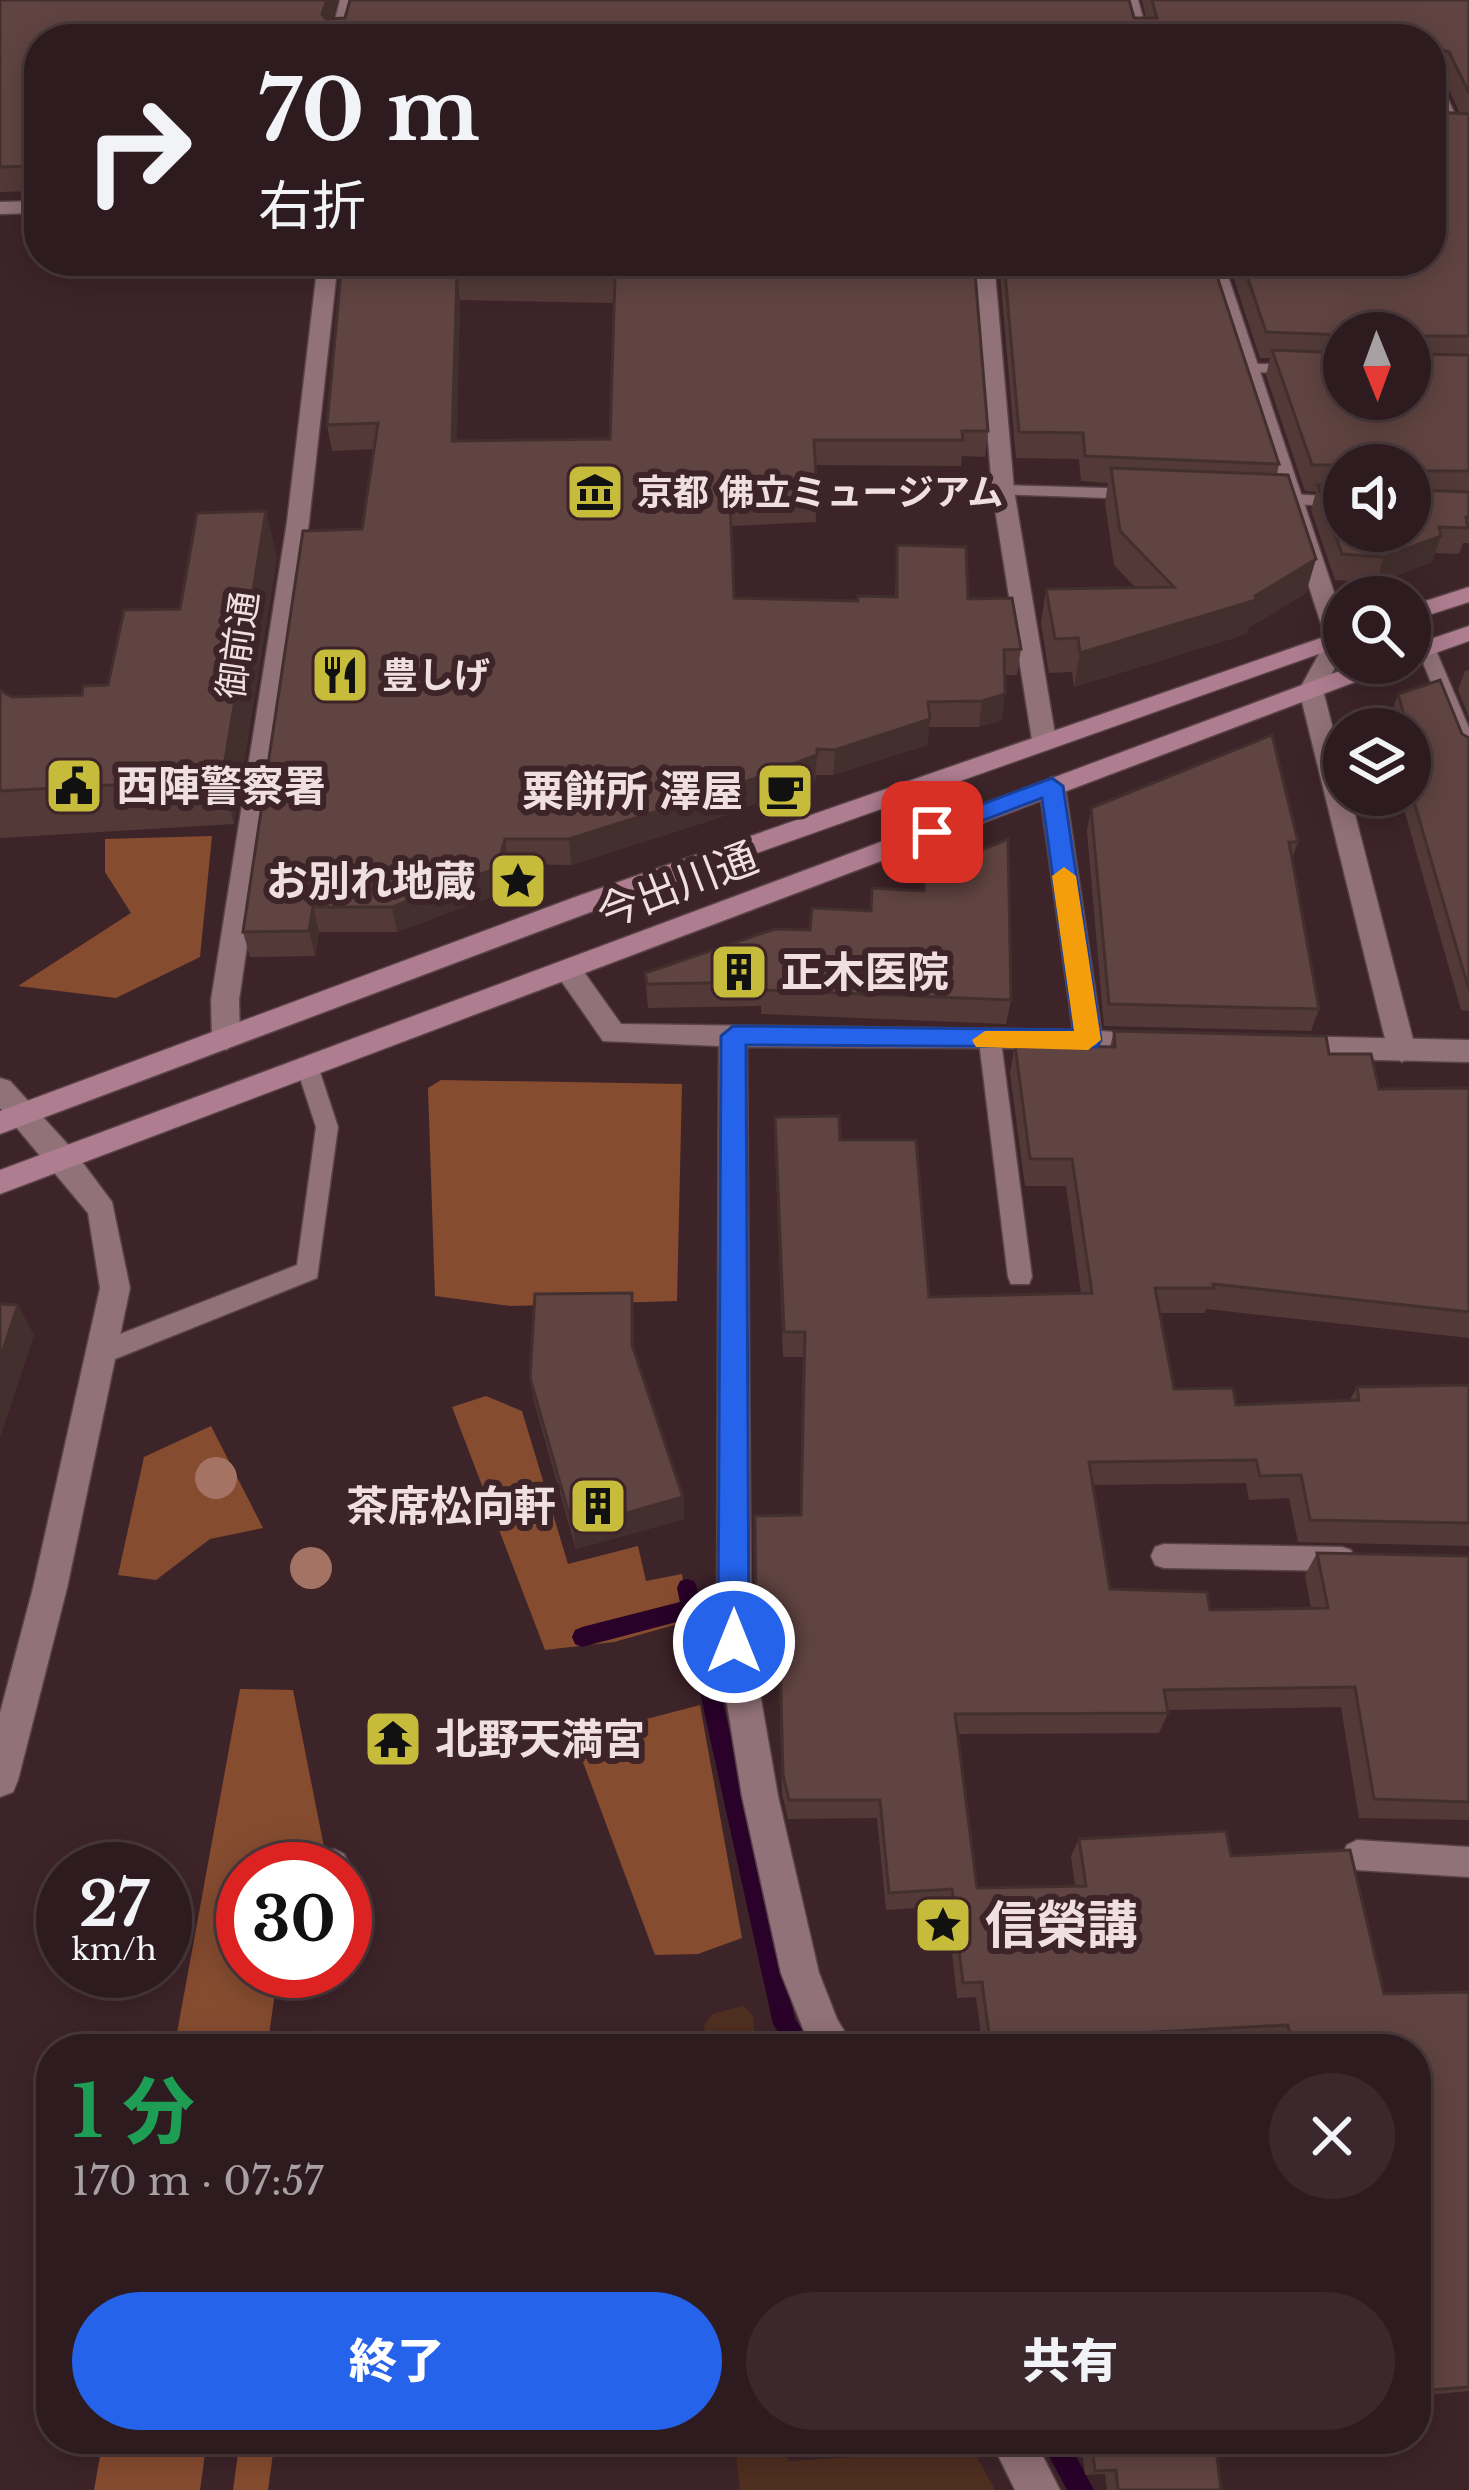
<!DOCTYPE html>
<html lang="ja">
<head>
<meta charset="utf-8">
<style>
  :root { --surface:#2e1b1f; --page:#3a282c; --text:#f1f3f6; --muted:#a7a1a4; --line:#49393d; --accent:#2563eb }
  body { margin:0; font-family:"Libre Baskerville","Noto Sans JP",serif; background:var(--page); color:var(--text); height:100vh; display:flex; flex-direction:column; font-size:45px; white-space:nowrap }
  * { box-sizing:border-box; margin:0 }
  p { font-size:39px; color:var(--muted) }
  .icon { flex:none; width:66px; height:66px; fill:none; stroke:currentColor; stroke-width:2; stroke-linecap:round; stroke-linejoin:round }
  .map { position:relative; flex:1; overflow:hidden }
  .drawer { position:absolute; left:36px; top:2034px; width:1395px; height:420px; display:flex; flex-direction:column; background:var(--surface); border-radius:48px; box-shadow:0 6px 30px #0003,0 0 0 3px var(--line) }
  .drawer>* { flex:none }
  .guide { position:absolute; left:24px; top:24px; width:1422px; height:252px; border-radius:48px; box-shadow:0 6px 30px #0003,0 0 0 3px var(--line); background:#2e1b1f; color:var(--text); overflow:hidden }
  .needle { width:78px; rotate:179deg }
  .buttons { position:absolute; left:1323px; top:312px; display:grid; gap:24px }
  .buttons a { display:grid; place-items:center; width:108px; height:108px; border-radius:50%; background:var(--surface); box-shadow:0 6px 30px #0003,0 0 0 3px var(--line); font-size:60px }
  .speed { position:absolute; left:36px; top:1842px; display:flex; gap:24px; font-size:60px; font-weight:700; text-align:center }
  .speed>* { display:grid; place-content:center; width:156px; height:156px; border-radius:50%; background:var(--surface); box-shadow:0 6px 30px #0003,0 0 0 3px var(--line); line-height:1 }
  .speed small { font-size:30px; font-weight:400 }
  .speed .limit { border:18px solid #d22; background:#fff; color:#111 }
  .pin { position:absolute; display:grid; place-items:center; width:102px; height:102px; color:#fff; margin:-51px; border-radius:24px; box-shadow:0 6px 18px #0006 }
  .me { position:absolute; width:132px; margin:-66px; rotate:0deg; stroke-linejoin:round; filter:drop-shadow(0 0 9px #0008) }
  .turn { display:flex; align-items:center; gap:42px; height:252px; padding:0 36px; font-size:54px }
  .turn .icon { width:156px; height:156px; stroke-width:2.5 }
  .turn b { display:block; font-size:84px; line-height:102px }
  .round { display:grid; place-items:center; flex:none; width:126px; height:126px; border-radius:63px; background:var(--page) }
  .headline { display:flex; align-items:center; justify-content:space-between; height:204px; padding:0 36px }
  h1 { font-size:72px; font-weight:800; line-height:90px; color:#1e9e55 }
  .cta { display:flex; gap:24px; margin-top:auto; padding:24px 36px }
  .cta a { flex:1; height:138px; border-radius:72px; background:var(--accent); color:#fff; font-size:48px; font-weight:800; line-height:138px; text-align:center }
  .cta a+a { background:var(--page); color:var(--text) }
  .map>svg:first-child { display:block }
  .green { fill:#4f2f20 }
  .forest { fill:#864c30 }
  .lines { fill:none; stroke-linecap:round; stroke-linejoin:round }
  .stream { fill:#290129; fill-rule:evenodd }
  .service-casing { stroke:#584348; stroke-width:3 }
  .minor-casing { stroke:#584348; stroke-width:3 }
  .tertiary-casing { stroke:#584348; stroke-width:3 }
  .secondary-casing { stroke:#584348; stroke-width:3 }
  .service { fill:#917278; fill-rule:evenodd }
  .minor { fill:#917278; fill-rule:evenodd }
  .tertiary { fill:#917278; fill-rule:evenodd }
  .secondary { fill:#ae7d90; fill-rule:evenodd }
  .tree { fill:#a57363 }
  .wall { fill:#533a38; fill-rule:evenodd }
  .shaded-wall { fill:#43302e }
  .building { fill:#604441; stroke:#43302e; stroke-width:3; fill-rule:evenodd }
  .route { fill:#2563eb; stroke:#184099; stroke-width:3 }
  .slow { fill:#f59e0b }
  .labels { text-anchor:middle; dominant-baseline:central; stroke-width:12; stroke-linejoin:round; paint-order:stroke }
  .far-poi-label { font-size:36px; font-weight:bold; fill:#f0dfe1; stroke:#3d2429; text-anchor:start }
  .far-street-label { font-size:36px; fill:#f0dfe1; stroke:#3d2429 }
  .poi-label { font-size:42px; font-weight:bold; fill:#f0dfe1; stroke:#3d2429; text-anchor:start }
  .street-label { font-size:42px; fill:#f0dfe1; stroke:#3d2429 }
  .near-poi-label { font-size:51px; font-weight:bold; fill:#f0dfe1; stroke:#3d2429; text-anchor:start }
</style>
</head>
<body>
<div class="map">
<svg width="1469" height="2490" viewBox="0 0 1469 2490">
  <rect width="100%" height="100%" fill="#3d2429"/>
  <g class="green">
    <path d="M743,2006L753,2015L756,2049H707L704,2026L712,2014Z"/>
    <path d="M734,2439H785L788,2461L973,2450L995,2490H740Z"/>
  </g>
  <g class="forest">
    <path d="M212,836L200,957L116,998L18,986L131,913L105,872V839Z"/>
    <path d="M441,1080L682,1084L677,1301L510,1306L435,1296L428,1088Z"/>
    <path d="M486,1396L522,1411L568,1564L638,1546L646,1581L682,1574L689,1621L614,1642L545,1650L452,1407Z"/>
    <path d="M211,1426L263,1528L210,1539L156,1580L118,1575L144,1457Z"/>
    <path d="M240,1689L293,1690L324,1847L305,1869H243V1971H278L267,2049H174Z"/>
    <path d="M700,1705L742,1938L698,1954L655,1955L574,1738Z"/>
    <path d="M103,2439H207L200,2490H94Z"/>
    <path d="M240,2439H275L268,2490H233Z"/>
  </g>
  <g class="lines">
    <g class="stream">
      <path d="M687,1579L694,1581L697,1588L795,2019L815,2049H789L773,2024L684,1620L582,1647L575,1644L572,1637L575,1630L582,1627L680,1602L677,1588L680,1581Z"/>
      <path d="M1040,2439H1067L1094,2490H1067Z"/>
    </g>
    <g class="service-casing">
      <g id="service">
        <path d="M1431,74L1438,78L1462,129L1460,132L1448,129L1431,93Z"/>
        <path d="M1243,364H1344V374L1249,372L1241,367Z"/>
        <path d="M1003,485L1139,489L1148,494L1139,499L997,494V486Z"/>
        <path d="M1270,493L1344,497V507L1264,502L1261,498Z"/>
        <path d="M1426,642L1435,648L1469,728V758L1459,751L1417,648Z"/>
        <path d="M990,1033L1001,1041L1032,1277L1029,1284H1011L1008,1277L979,1041Z"/>
        <path d="M308,1060L319,1069L338,1127L317,1278L110,1361L101,1364L92,1361L89,1353L92,1345L297,1265L316,1127L297,1069Z"/>
        <path d="M1164,1544L1342,1547L1351,1550L1355,1559L1351,1568L1342,1571L1164,1568L1155,1565L1151,1556L1155,1547Z"/>
        <path d="M1357,1840L1469,1847V1877L1357,1870L1347,1865L1342,1855L1347,1845Z"/>
        <path d="M334,1849L344,1854L349,1864L345,1873V1869H314L319,1859Z"/>
      </g>
    </g>
    <g class="minor-casing">
      <g id="minor">
        <path d="M340,0H356L346,39H330Z"/>
        <path d="M1122,0H1138L1149,39H1133Z"/>
        <path d="M39,201V213L0,214V202Z"/>
        <path d="M318,261H338L309,522L239,1000L240,1039L226,1050L212,1039L211,1000L287,522Z"/>
        <path d="M974,261H994L1014,490L1056,740L1044,748L1032,740L992,490Z"/>
        <path d="M1203,261H1223L1344,622V645L1330,644L1326,639Z"/>
        <path d="M1052,777L1065,786L1101,1031L1159,1035L1163,1042L1159,1049L747,1047L751,1642L778,1796L819,1973L837,2019L855,2049H811L781,1973L742,1796L717,1642L719,1046L603,1041L555,972L559,965H579L621,1024L1073,1030L1039,786Z"/>
        <path d="M1287,1036L1469,1040V1062L1287,1058L1273,1047Z"/>
        <path d="M990,2439H1034L1060,2490H1015Z"/>
      </g>
    </g>
    <g class="tertiary-casing">
      <g id="tertiary">
        <path d="M1338,631L1344,633V650L1323,690L1344,772V795H1350L1416,1051L1402,1062L1388,1051L1299,690L1330,634Z"/>
        <path d="M0,1078L10,1081L74,1151L112,1202L130,1288L67,1588L18,1780L13,1792L0,1797V1713L33,1588L100,1288L88,1213L0,1108Z"/>
      </g>
    </g>
    <g class="secondary-casing">
      <g id="secondary">
        <path d="M1469,587V602L1410,621V606Z"/>
        <path d="M1469,626V641L1410,662V646Z"/>
        <path d="M1344,630V645L596,910L0,1134V1111L578,896Z"/>
        <path d="M1361,663H1396L1392,668L0,1194V1170Z"/>
      </g>
    </g>
    <use href="#service" class="service"/>
    <use href="#minor" class="minor"/>
    <use href="#tertiary" class="tertiary"/>
    <use href="#secondary" class="secondary"/>
  </g>
  <g class="tree">
    <circle cx="216" cy="1478" r="21"/>
    <circle cx="311" cy="1568" r="21"/>
  </g>
  <g class="wall">
    <path d="M0,0H338L332,19L1134,18H1146L1142,0H1469V543H1463L1459,554L1435,553L1432,562L1376,583L1335,580L1311,510L1316,492L1305,491L1266,375L1270,358H1260L1228,261H1431L39,39V191L0,192ZM1435,74L1442,76L1460,113H1440ZM1344,333H1410L1344,399ZM1344,465H1410L1344,531Z"/>
    <path d="M342,261H974L988,431L985,457L962,456L961,466L815,465L816,522L731,526L734,598L857,601L895,597L897,545L968,599L1021,649L1017,675H1005L1002,720L979,727H929L927,745L833,775H816L815,781L718,818L571,865L508,864L501,893L397,932H319L315,956L250,957L243,932L362,529L374,449L332,451L327,425ZM460,300L614,303L610,439L456,441Z"/>
    <path d="M999,261H1212L1279,464L1277,475L1306,593L1248,628L1247,634L1074,687L1072,672L1049,673L1041,623L1046,589L1135,587L1114,565L1105,503L1108,483L1081,481L1079,459L1016,458Z"/>
    <path d="M277,557L234,824L0,838V690L12,697L82,695L108,685L180,609Z"/>
    <path d="M1469,670V717L1458,690L1465,671Z"/>
    <path d="M1398,694L1469,738V1011L1461,1010L1400,795H1410V729H1396L1391,714Z"/>
    <path d="M1091,808L1298,842L1292,859L1319,1009L1311,1031L1104,1026L1087,831Z"/>
    <path d="M925,873L1011,1000L1006,1024L761,1014V1006L648,1008L645,973L810,930L871,911L923,891Z"/>
    <path d="M1114,1031L1329,1054L1379,1089L1469,1088V1338L1206,1309L1205,1313H1160L1174,1389L1236,1405L1349,1401L1357,1387L1469,1385V1546L1298,1542L1289,1498L1249,1500L1246,1483L1093,1485L1110,1589L1210,1610L1311,1608L1305,1575L1317,1553L1469,1556V1820L1359,1818L1341,1707L1167,1710L1168,1713L1159,1733L958,1734L977,1888L1075,1886L1071,1856L1079,1839L1231,1856L1384,1994L1469,1992V2391L1416,2396V2049H1276L1275,2039L1122,2049H983L976,1997L957,1998L947,1906L886,1910L877,1818L788,1819L782,1793L778,1634L755,1635V1516L800,1515L803,1357H783L775,1143V1117L840,1140L929,1297L1081,1293L1066,1186H1025L1010,1073L1015,1045L1110,1047Z"/>
    <path d="M632,1293L634,1351L683,1497L684,1519L576,1549L534,1401L530,1378Z"/>
    <path d="M1081,2439H1302L1215,2445L1221,2490H1107L1105,2474L1085,2475Z"/>
  </g>
  <g class="shaded-wall">
    <path d="M327,0H338L326,38L322,14Z"/>
    <path d="M1445,95L1439,119L1431,120L1435,96Z"/>
    <path d="M457,275L460,300L456,466L452,441Z"/>
    <path d="M266,511L277,557L234,824L222,779Z"/>
    <path d="M1441,536L1432,562L1376,583L1384,557Z"/>
    <path d="M1316,559L1306,593L1248,628L1247,634L1074,687L1080,653L1255,596Z"/>
    <path d="M1005,694L1002,720L979,727L982,701Z"/>
    <path d="M930,719L927,745L833,775L835,750Z"/>
    <path d="M817,755L815,781L718,818L571,865L569,839Z"/>
    <path d="M505,839L508,864L501,893L397,932L392,907Z"/>
    <path d="M313,907L319,932L315,956L309,931Z"/>
    <path d="M632,1293L634,1317L633,1368L632,1345Z"/>
    <path d="M18,1305L34,1335L0,1438V1359Z"/>
    <path d="M683,1497L684,1519L576,1549L573,1528Z"/>
  </g>
  <g class="building">
    <path d="M0,0H327L322,14L326,19L345,18L350,0H1129L1134,18H1157L1152,0H1469V93L1449,52L1434,47V70L1445,95L1435,96V112L1469,114V336H1414L1418,354L1469,355V471H1419L1414,475L1418,490L1469,492V517H1466L1468,528L1439,527L1441,536L1384,557L1342,554L1318,485L1344,486V531H1410V465H1312L1272,350L1344,353V399H1410V333H1344V335L1266,332L1242,261H1431V39H39V166L0,167Z"/>
    <path d="M342,261H974L988,431H962L963,440H814L817,496L730,500L734,598L858,601V596L897,597V545L966,547L968,599L1012,598L1021,649L1004,650L1005,694L982,701L928,702L930,719L835,750L817,749V755L718,792L569,839H505L497,868L392,907H313L309,931L243,932L303,531L362,529L378,423L327,425ZM457,275L615,277L610,439L452,441Z"/>
    <path d="M1004,261H1212L1279,464L1085,456L1083,433L1019,432Z"/>
    <path d="M1111,468L1288,475L1316,559L1255,596L1256,600L1080,653L1078,638L1055,639L1046,589L1174,587L1120,531Z"/>
    <path d="M266,511L222,779L0,791V690L12,697L82,695L83,686L108,685L124,610L180,609L197,513Z"/>
    <path d="M1440,680L1462,734L1469,738V990L1410,788V750H1414L1410,729H1408L1398,694Z"/>
    <path d="M1272,735L1298,842H1289L1319,1009L1109,1004L1091,808Z"/>
    <path d="M1008,839L1011,1000L761,990L762,982L647,984L645,973L775,929L810,930L812,908L871,911L872,888L924,891L925,873Z"/>
    <path d="M1114,1031L1326,1036L1329,1054H1371L1379,1089L1469,1088V1312L1213,1284L1214,1288H1155L1174,1389L1233,1388L1236,1405L1359,1400L1357,1387L1469,1385V1523L1310,1520L1301,1475L1260,1476L1256,1460L1089,1462L1110,1589L1207,1592L1210,1610L1328,1608L1317,1553L1469,1556V1802L1374,1799L1355,1687L1164,1690L1168,1713L955,1714L977,1888L1086,1886L1079,1839L1226,1831L1231,1856L1350,1850L1384,1994L1469,1992V2387L1416,2391V2049H1292L1288,2025L1119,2034L1122,2049H991L982,1982L963,1983L952,1889L889,1893L880,1800H789L783,1775L779,1613L756,1614L755,1516L801,1515L805,1332H784L775,1117L839,1116L840,1140H916L929,1297L1092,1293L1072,1159H1030L1015,1045L1115,1047Z"/>
    <path d="M632,1293V1345L683,1497L573,1528L530,1378L535,1294Z"/>
    <path d="M0,1304L18,1305L0,1359Z"/>
    <path d="M1091,2439H1255L1215,2442L1221,2490H1118L1116,2470L1095,2471Z"/>
  </g>
  <path class="route" d="M1052,778L1063,786L1101,1040L1097,1047L746,1045L749,1642L745,1653L734,1657L723,1653L718,1642L721,1036L733,1026L1074,1030L1042,798L932,840L920,832L924,826Z"/>
  <path class="slow" d="M1064,867L1076,876L1101,1040L1088,1050L976,1047L972,1040L985,1031H1074L1052,876Z"/>
  <defs>
    <g id="museum-square" transform="scale(3)"><rect x="-9" y="-9" width="18" height="18" rx="4" fill="#c7bb3c" stroke="#3d2429"/><path d="M0-6L6-3V-2H-6V-3ZM-5-1h2V3h-2ZM-1-1h2V3h-2ZM3-1h2V3H3ZM-6 4H6V6H-6Z" fill="#111"/></g>
    <g id="restaurant-square" transform="scale(3)"><rect x="-9" y="-9" width="18" height="18" rx="4" fill="#c7bb3c" stroke="#3d2429"/><path d="M-5-6h1v4h1v-4h1v4h1v-4h1v5L-1.5 .5V6h-2V.5L-5-1ZM5-6V6H3V1.5H1.5Q1.5-4 5-6Z" fill="#111"/></g>
    <g id="civic-square" transform="scale(3)"><rect x="-9" y="-9" width="18" height="18" rx="4" fill="#c7bb3c" stroke="#3d2429"/><path d="M-.6-6.5H3V-4.5H.6V-3L4-1V1h2V6H-6V1h2V-1L-.6-3ZM-1.2 2.5V6h2.4V2.5Z" fill="#111"/></g>
    <g id="cafe-square" transform="scale(3)"><rect x="-9" y="-9" width="18" height="18" rx="4" fill="#c7bb3c" stroke="#3d2429"/><path d="M-5.5-4.5H6V0H3Q3 3.5 0 3.5H-2.5Q-5.5 3.5-5.5 0ZM3-3.2v2h1.7v-2ZM-6 4.5H4V6H-6Z" fill="#111"/></g>
    <g id="sight-square" transform="scale(3)"><rect x="-9" y="-9" width="18" height="18" rx="4" fill="#c7bb3c" stroke="#3d2429"/><path d="M0-6L1.8-2.2L6-1.7L2.9 1.2L3.7 5.4L0 3.3L-3.7 5.4L-2.9 1.2L-6-1.7L-1.8-2.2Z" fill="#111"/></g>
    <g id="building-square" transform="scale(3)"><rect x="-9" y="-9" width="18" height="18" rx="4" fill="#c7bb3c" stroke="#3d2429"/><path d="M-4-6H4V6H1V3H-1V6H-4ZM-2.5-4.3h1.7v1.8h-1.7ZM.8-4.3h1.7v1.8H.8ZM-2.5-1h1.7V.8h-1.7ZM.8-1h1.7V.8H.8Z" fill="#111"/></g>
    <g id="temple-square" transform="scale(3)"><rect x="-9" y="-9" width="18" height="18" rx="4" fill="#c7bb3c" stroke="#3d2429"/><path d="M0-6L5-2H3V0L6.5 2.5H4V6H1.5V3h-3V6H-4V2.5H-6.5L-3 0V-2H-5Z" fill="#111"/></g>
  </defs>
  <g fill-rule="evenodd">
    <use href="#museum-square" x="595" y="492"/>
    <use href="#restaurant-square" x="340" y="675"/>
    <use href="#civic-square" x="74" y="786"/>
    <use href="#cafe-square" x="785" y="791"/>
    <use href="#sight-square" x="518" y="881"/>
    <use href="#building-square" x="739" y="972"/>
    <use href="#building-square" x="598" y="1506"/>
    <use href="#temple-square" x="393" y="1739"/>
    <use href="#sight-square" x="943" y="1925"/>
  </g>
  <g class="labels">
    <g class="far-poi-label">
      <text x="637" y="492">京都 佛立ミュージアム</text>
      <text x="382" y="675">豊しげ</text>
    </g>
    <g class="far-street-label">
      <text transform="translate(238 645) rotate(-82)">御前通</text>
    </g>
    <g class="poi-label">
      <text x="116" y="786">西陣警察署</text>
      <text x="743" y="791" text-anchor="end">粟餅所 澤屋</text>
      <text x="476" y="881" text-anchor="end">お別れ地蔵</text>
      <text x="781" y="972">正木医院</text>
      <text x="556" y="1506" text-anchor="end">茶席松向軒</text>
      <text x="435" y="1739">北野天満宮</text>
    </g>
    <g class="street-label">
      <text transform="translate(677 885) rotate(-21)">今出川通</text>
    </g>
    <g class="near-poi-label">
      <text x="985" y="1925">信榮講</text>
    </g>
  </g>
</svg>
<div class="buttons">
<a><svg class="needle" viewBox="-14 -14 28 28"><path d="M0-13l5 13h-10z" fill="#e53935"/><path d="M0 13l5-13h-10z" fill="#a7a1a4"/></svg></a>
<a><svg class="icon" aria-label="sound" viewBox="0 0 24 24"><path d="M4 9h4l5-4v14l-5-4H4zM17 9q2 3 0 6"/></svg></a>
<a><svg class="icon" aria-label="search" viewBox="0 0 24 24"><circle cx="10" cy="10" r="6"/><path d="M15 15l6 6"/></svg></a>
<a><svg class="icon" aria-label="layers" viewBox="0 0 24 24"><path d="M12 4l9 5-9 5-9-5zM3 14l9 5 9-5"/></svg></a>
</div>
<div class="speed"><div>27<small>km/h</small></div><div class="limit">30</div></div>
<div class="pin" style="left:932px;top:832px;background:#d93025"><svg class="icon" aria-label="arrive" viewBox="0 0 24 24"><path d="M6 21V4h12l-3 4 3 4H6"/></svg></div>
<svg class="me" style="left:734px;top:1642px" viewBox="-20 -20 40 40"><circle r="17" fill="#2563eb" stroke="#fff" stroke-width="3"/><path d="M0-11L8 9 0 5-8 9z" fill="#fff"/></svg>
<div class="guide">
<div class="turn"><svg class="icon" aria-label="right" viewBox="0 0 24 24"><path d="M7 20v-9h11M14 6l5 5-5 5"/></svg><div><b>70 m</b>右折</div></div>
</div>
<section class="drawer">
<div class="headline"><div><h1>1 分</h1><p>170 m · 07:57</p></div><a class="round"><svg class="icon" aria-label="close" viewBox="0 0 24 24"><path d="M6 6l12 12M18 6L6 18"/></svg></a></div>
<div class="cta"><a>終了</a><a>共有</a></div>
</section>
</div>
</body>
</html>
